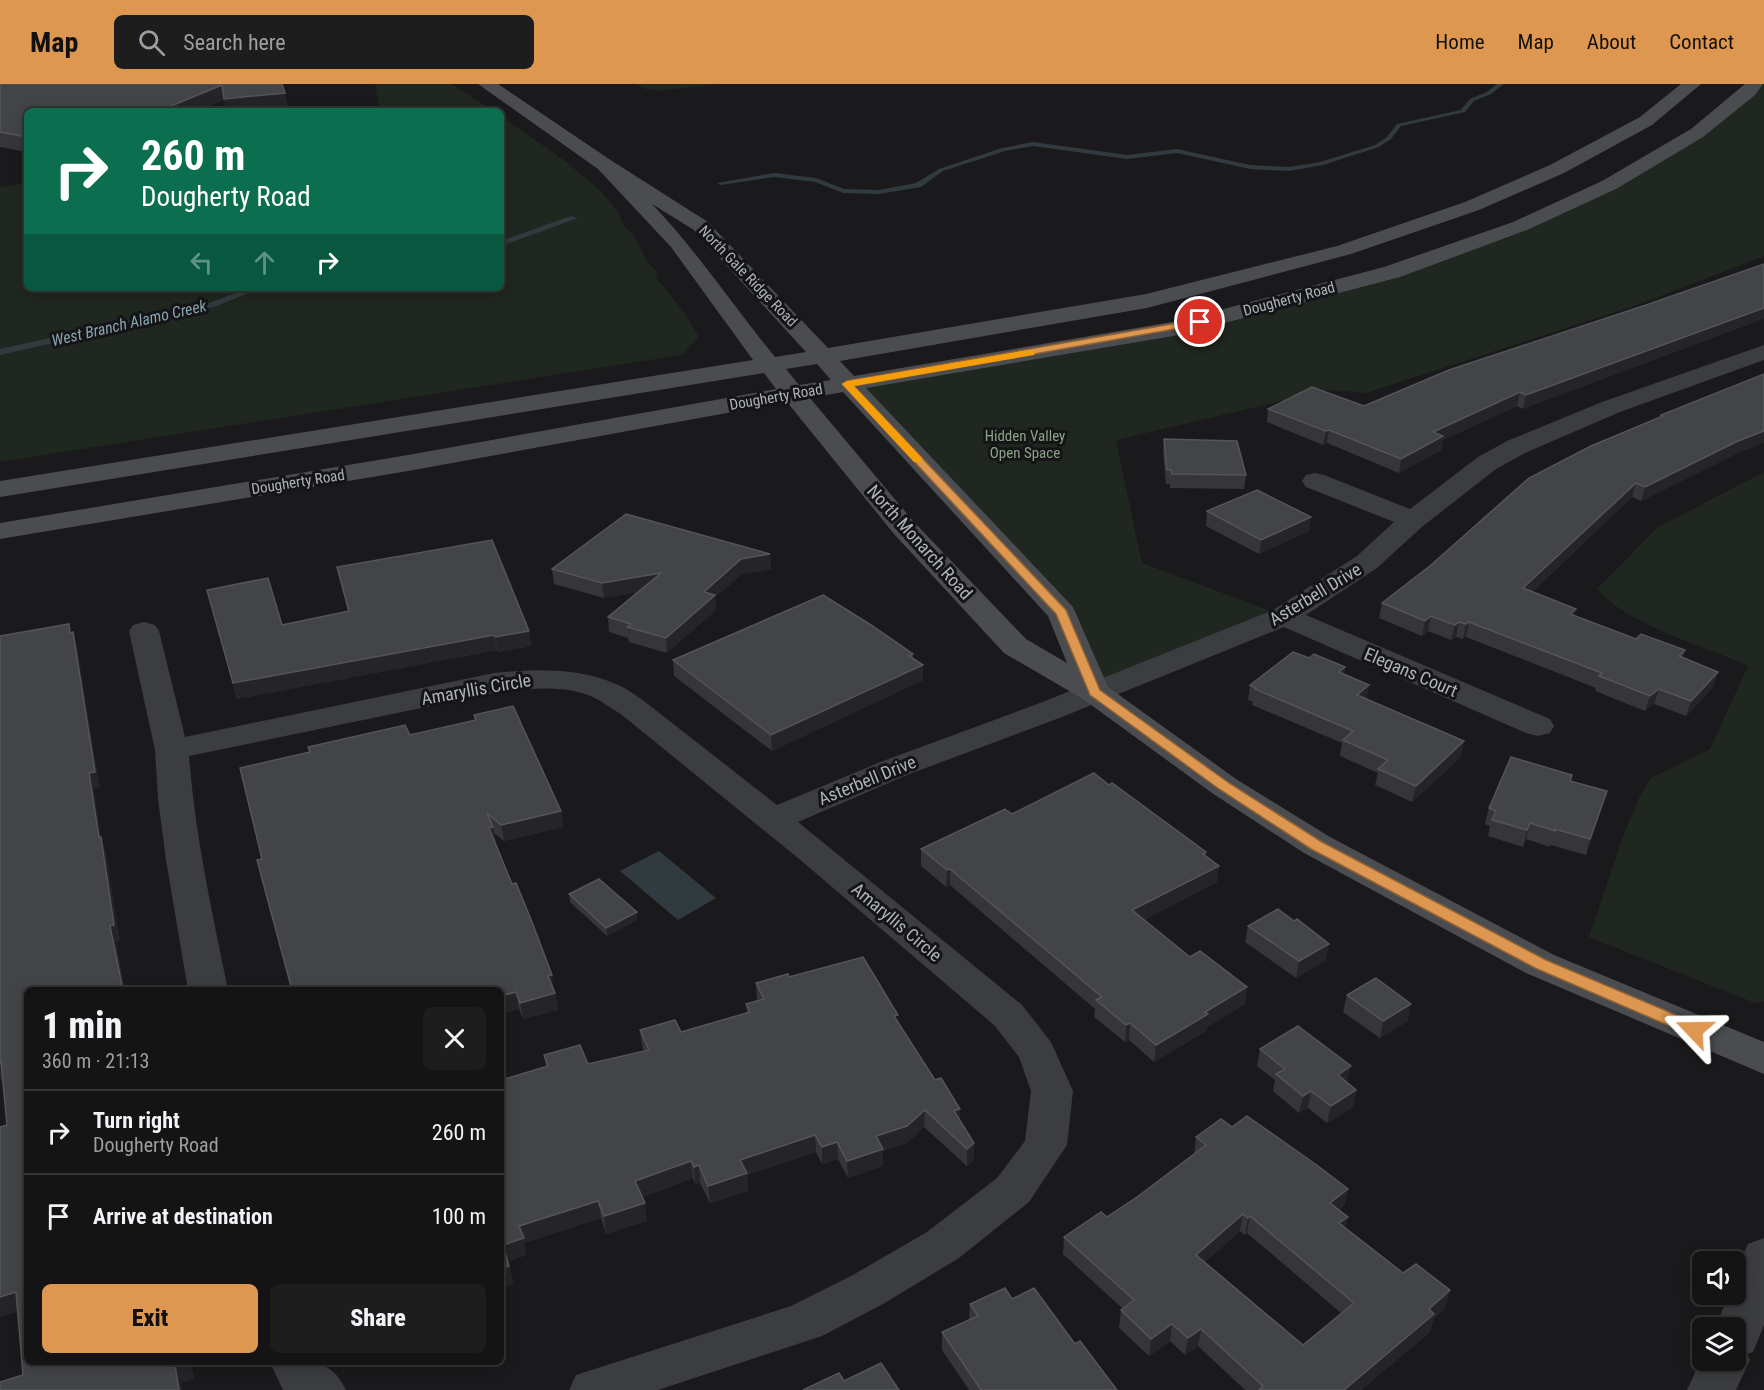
<!DOCTYPE html>
<html lang="en">
<head>
<meta charset="utf-8">
<style>
  :root { --surface:#141415; --page:#1d1d1e; --text:#f1f3f6; --muted:#9d9ea0; --line:#333334; --accent:#de9750 }
  body { margin:0; font-family:"Roboto Condensed",sans-serif; background:var(--page); color:var(--text); height:100vh; display:flex; flex-direction:column; font-size:22px; white-space:nowrap }
  * { box-sizing:border-box; margin:0 }
  p { font-size:20px; color:var(--muted) }
  .icon { flex:none; width:33px; height:33px; fill:none; stroke:currentColor; stroke-width:2; stroke-linecap:round; stroke-linejoin:round }
  .map { position:relative; flex:1; overflow:hidden }
  .details { position:absolute; left:24px; top:903px; width:480px; height:378px; display:flex; flex-direction:column; background:var(--surface); border-radius:9px; box-shadow:0 3px 15px #0003,0 0 0 2px var(--line) }
  .details>* { flex:none }
  .hud { position:absolute; left:24px; top:24px; width:480px; height:183px; border-radius:9px; box-shadow:0 3px 15px #0003,0 0 0 2px var(--line); background:#0b6e4f; color:#fff; overflow:hidden }
  .controls { position:absolute; left:1692px; top:1167px; display:grid; gap:12px }
  .controls a { display:grid; place-items:center; width:54px; height:54px; border-radius:9px; background:var(--surface); box-shadow:0 3px 15px #0003,0 0 0 2px var(--line); font-size:30px }
  .pin { position:absolute; display:grid; place-items:center; width:51px; height:51px; color:#fff; margin:-26px; border:3px solid #fff; border-radius:50%; box-shadow:0 2px 6px #0007 }
  .me { position:absolute; width:66px; margin:-33px; rotate:293deg; stroke-linejoin:round; filter:drop-shadow(0 0 4px #0008) }
  .turn { display:flex; align-items:center; gap:21px; height:126px; padding:0 18px; font-size:27px }
  .turn .icon { width:78px; height:78px; stroke-width:2.5 }
  .turn b { display:block; font-size:42px; line-height:51px }
  .lanes { display:flex; align-items:center; height:57px; padding:0 18px; background:#0003; justify-content:center; gap:30px; direction:ltr }
  .lanes .off { opacity:.35 }
  .round { display:grid; place-items:center; flex:none; width:63px; height:63px; border-radius:9px; background:var(--page) }
  .summary { display:flex; align-items:center; justify-content:space-between; height:102px; padding:0 18px }
  h1 { font-size:36px; font-weight:800; line-height:45px }
  .primary-button { display:flex; gap:12px; margin-top:auto; padding:12px 18px }
  .primary-button a { flex:1; height:69px; border-radius:9px; background:var(--accent); color:#111; font-size:24px; font-weight:800; line-height:69px; text-align:center }
  .primary-button a+a { background:var(--page); color:var(--text) }
  ul { padding:0; list-style:none }
  li { display:flex; align-items:center; gap:18px; height:84px; padding:0 18px; border-top:2px solid var(--line) }
  li div { flex:1 }
  li b { display:block; font-size:22px }
  li em { font-style:normal }
  header { display:flex; align-items:center; gap:36px; box-sizing:border-box; height:84px; padding:0 30px; background:var(--accent); color:#111 }
  header strong { font-size:28px }
  nav { display:flex; gap:33px; margin-inline-start:auto; font-size:21px }
  .search { width:420px; height:54px; background:var(--page); display:flex; align-items:center; gap:15px; box-sizing:border-box; padding:0 21px; border-radius:9px; color:var(--muted); font-size:22px }
  .map>svg:first-child { display:block }
  .green { fill:#202620 }
  .water { fill:#313b3f }
  .lines { fill:none; stroke-linecap:round; stroke-linejoin:round }
  .stream { fill:#313b3f; fill-rule:evenodd }
  .street { fill:#3b3d40; fill-rule:evenodd }
  .secondary { fill:#4a4c50; fill-rule:evenodd }
  .wall { fill:#36363a; fill-rule:evenodd }
  .shaded-wall { fill:#252528 }
  .building { fill:#434447; stroke:#545559; stroke-width:1.5; fill-rule:evenodd }
  .route { fill:#de9750; stroke:#906234; stroke-width:1.5 }
  .slow { fill:#f59e0b }
  .labels { text-anchor:middle; dominant-baseline:central; stroke-width:6; stroke-linejoin:round; paint-order:stroke }
  .far-street-label { font-size:15px; fill:#aeb3ba; stroke:#151517 }
  .far-park-label { font-size:15px; fill:#8aa287; stroke:#151517 }
  .far-water-label { font-size:16px; font-style:italic; fill:#89a4b0; stroke:#151517 }
  .street-label { font-size:18px; fill:#aeb3ba; stroke:#151517 }
</style>
</head>
<body>
<header>
<strong>Map</strong>
<div class="search"><svg class="icon" aria-label="search" viewBox="0 0 24 24"><circle cx="10" cy="10" r="6"/><path d="M15 15l6 6"/></svg>Search here</div>
<nav><a>Home</a><a>Map</a><a>About</a><a>Contact</a></nav>
</header>
<div class="map">
<svg width="1764" height="1306" viewBox="0 0 1764 1306">
  <rect width="100%" height="100%" fill="#1a1a1c"/>
  <g class="green">
    <path d="M375,0H452L493,27H380Z"/>
    <path d="M636,0H719L659,7L645,5Z"/>
    <path d="M1754,0H1764V172L1640,220L1366,309L1328,306L1116,356L1142,479L1284,532L1094,608L1062,529L847,300L1179,244L1392,188L1520,142L1697,49Z"/>
    <path d="M501,32L564,76L603,109L618,129L625,143L635,153L647,177L656,187L657,195L684,228L699,253L682,271L0,378V103L27,99V204H501Z"/>
    <path d="M1764,388V918L1755,919L1589,853L1623,752L1639,714L1651,694L1710,665L1748,582C1703,561 1630,543 1597,505L1658,443Z"/>
  </g>
  <path class="water" d="M659,767L716,814L678,836L620,787Z"/>
  <g class="lines">
    <g class="stream">
      <path d="M1497,0H1504L1491,10L1474,17L1465,28L1401,42L1391,55L1379,63L1323,81L1289,87L1250,85L1177,69L1127,75L1033,62L1005,67L943,87L921,103L879,110L843,109L815,98L774,93L721,101L717,99L774,89L816,94L844,105L879,106L916,99L939,85L1002,64L1033,58L1127,71L1177,65L1250,81L1289,83L1320,78L1375,61L1387,53L1397,40L1461,26L1470,15L1487,8Z"/>
      <path d="M571,132L578,134L501,162V157Z"/>
      <path d="M249,204H260L217,222L0,271V265L212,218Z"/>
    </g>
    <g class="street">
      <path d="M1764,261V276L1620,328L1525,369L1496,385L1423,442L1377,484L1306,531L1550,635L1554,642L1550,649L1538,652L1526,649L1284,543L1062,633L907,691L798,738L1022,921L1051,958L1073,1007L1067,1061L1029,1118L959,1174L883,1220L822,1252L658,1306H569L576,1291L791,1222L851,1192L927,1148L997,1094L1025,1057L1031,1007L1019,973L994,941L798,774L622,631C612,625 603,618 593,613C563,600 525,605 494,609L189,672C195,751 212,828 228,906H188L166,776L158,715L155,666L129,547L133,541L144,538L155,541L159,547L185,653L494,589C534,585 578,583 616,600C626,604 635,611 644,617L777,721L883,677L1040,619L1273,526L1357,472L1394,438L1306,403L1302,397L1306,391L1315,389L1324,391L1410,425L1478,373L1507,357L1602,318Z"/>
      <path d="M1764,1154V1241L1753,1268L1747,1270L1750,1276L1736,1306H1687L1702,1274V1276H1736V1244H1716L1728,1210H1736V1189L1748,1160Z"/>
      <path d="M270,1278C304,1278 330,1271 346,1306H283Z"/>
    </g>
    <path class="secondary" d="M478,0H498L612,77L708,138L828,264L1146,210L1337,162L1465,118L1550,81L1640,33L1681,0H1701L1652,41L1564,89L1479,126L1351,170L1147,224L840,277L854,292L1178,237L1384,183L1513,138L1602,97L1691,45L1745,0H1763L1755,11L1703,53L1616,105L1527,146L1400,193L1179,251L866,304L1073,523L1108,603L1236,695L1330,753L1554,871L1764,958V990L1526,889L1304,769L1212,709L1083,615L1004,569L894,450L787,318L408,387L0,455V439L408,371L776,305L764,289L0,413V397L753,276L671,163L598,85ZM652,120L694,146L806,268L775,273C733,222 698,168 652,120ZM817,280L831,296L799,301L786,285ZM843,308L1048,532L1067,579L1026,555L914,438L810,314Z"/>
  </g>
  <g class="wall">
    <path d="M0,0H282L288,24L254,27H227L224,16L198,27H27V68L0,63Z"/>
    <path d="M1646,221L1523,325L1517,322L1443,356L1441,366L1399,389L1327,359L1323,361L1267,338L1268,325L1364,322Z"/>
    <path d="M1661,331L1734,371L1641,417L1632,413L1532,508L1576,525L1574,532L1636,555L1685,566L1683,573L1718,588L1713,603L1686,632L1654,620L1645,627L1595,607L1596,604L1466,553L1463,555L1456,553L1451,556L1428,547L1422,552L1379,534L1382,519L1660,333Z"/>
    <path d="M1164,355L1246,391L1244,405L1170,404V400H1166L1163,369Z"/>
    <path d="M1207,427L1309,447L1259,470L1206,442Z"/>
    <path d="M770,470L771,485L742,490L715,513L716,526L667,569L629,558L628,554L609,548L608,533L638,508L604,514L554,500L552,485Z"/>
    <path d="M337,483L529,547L531,562L498,568L497,566L237,615L207,506L282,541L348,528Z"/>
    <path d="M913,570V574L923,596L772,667L674,592L673,576Z"/>
    <path d="M1309,574L1345,583L1344,590L1367,616L1461,673L1412,718L1375,701L1378,689L1340,672L1342,659L1252,621L1253,618L1248,616L1250,601Z"/>
    <path d="M474,631L561,727L563,743L504,757L494,749L496,759L555,909L558,926L523,935L519,925L501,930V906L262,775L309,668L308,663L410,651L475,636Z"/>
    <path d="M1572,691L1571,697L1602,723L1586,771L1551,761L1550,763L1526,755L1523,763L1488,752L1490,742L1485,740L1489,724Z"/>
    <path d="M1109,701L1206,768V772L1219,782L1217,798L1144,836L1190,873L1247,903L1245,920L1207,943L1206,947L1154,978L1129,956L1125,958L1094,933L1095,925L950,801L946,803L921,782V765L1012,730Z"/>
    <path d="M569,810L637,828V836L607,852L570,818Z"/>
    <path d="M1248,842L1326,876L1296,894L1245,858Z"/>
    <path d="M789,893L897,937L974,1059V1076L967,1082L924,1043L907,1059L883,1067V1082L848,1094L838,1075L822,1080L816,1068L747,1091L748,1107L710,1119L700,1099L695,1100L693,1094L642,1113L647,1137L606,1150L601,1134L524,1159L526,1171L508,1177L513,1200L501,1203L546,983L544,971L588,980L644,967L642,962L640,946L681,948L747,929L746,920L757,917L756,899Z"/>
    <path d="M1347,911L1408,937L1380,954L1343,928Z"/>
    <path d="M1260,965L1347,998L1356,1006L1353,1023L1327,1039L1308,1024L1299,1029L1273,1007L1275,996L1257,982Z"/>
    <path d="M1232,1043L1348,1105L1344,1122L1339,1126L1345,1144L1445,1224L1434,1234L1430,1248L1361,1306H1245L1198,1262L1185,1271L1170,1257L1149,1272L1119,1244L1121,1226L1123,1225L1063,1170L1064,1153L1107,1133L1137,1113L1194,1071L1196,1053ZM1240,1147L1245,1151L1247,1149L1341,1229L1303,1261L1205,1178Z"/>
    <path d="M1012,1215L1075,1260L1117,1306H969L942,1266V1248L969,1236L970,1220Z"/>
  </g>
  <g class="shaded-wall">
    <path d="M222,1L285,9L288,24L254,27H227L224,16L198,27H159Z"/>
    <path d="M1764,224V235L1523,325L1526,311Z"/>
    <path d="M1520,308L1517,322L1443,356L1441,366L1399,389L1401,375L1433,348Z"/>
    <path d="M1329,346L1327,359L1323,361L1326,347Z"/>
    <path d="M1764,347V359L1734,371L1641,417L1645,403L1738,357Z"/>
    <path d="M1636,399L1632,413L1520,519L1523,504Z"/>
    <path d="M1311,433L1309,447L1259,470L1261,456Z"/>
    <path d="M770,470L771,485L742,490L715,513L716,526L667,569L666,554L704,508L741,475Z"/>
    <path d="M661,489L662,504L604,514L602,499Z"/>
    <path d="M1576,525L1573,539L1570,530Z"/>
    <path d="M1431,532L1428,547L1422,552L1425,537Z"/>
    <path d="M1459,538L1456,553L1451,556L1455,541Z"/>
    <path d="M1469,538L1466,553L1463,555L1466,540Z"/>
    <path d="M529,547L531,562L498,568L495,553Z"/>
    <path d="M73,548L77,563L100,704L94,705L101,753L106,769L120,857L116,858L125,906H123L110,842L99,753L89,689Z"/>
    <path d="M494,551L497,566L237,615L233,599Z"/>
    <path d="M923,581V596L772,667L771,651Z"/>
    <path d="M1345,583L1342,598L1339,588Z"/>
    <path d="M1718,588L1713,603L1686,632L1691,617Z"/>
    <path d="M1369,601L1367,616L1357,611Z"/>
    <path d="M1659,605L1654,620L1645,627L1650,612Z"/>
    <path d="M1464,657L1461,673L1412,718L1416,702Z"/>
    <path d="M1607,707L1602,723L1586,771L1590,755Z"/>
    <path d="M561,727L563,743L504,757L501,741Z"/>
    <path d="M1530,739L1526,755L1523,763L1527,746Z"/>
    <path d="M493,743L496,759L489,744Z"/>
    <path d="M1219,782L1217,798L1131,843L1132,826Z"/>
    <path d="M950,785V801L946,803L947,786Z"/>
    <path d="M637,828V836L607,852L606,844Z"/>
    <path d="M1329,860L1326,876L1296,894L1299,877Z"/>
    <path d="M552,891L554,907L548,892Z"/>
    <path d="M1247,903L1245,920L1207,943L1206,947L1154,978L1156,961L1205,928Z"/>
    <path d="M516,908L519,925L501,930V912Z"/>
    <path d="M555,909L558,926L523,935L520,919Z"/>
    <path d="M1411,920L1408,937L1380,954L1383,937Z"/>
    <path d="M1130,939L1129,956L1125,958L1126,941Z"/>
    <path d="M1,978L8,995L0,997V979Z"/>
    <path d="M1351,982L1347,999L1338,991Z"/>
    <path d="M1356,1006L1353,1023L1327,1039L1331,1022Z"/>
    <path d="M1311,1007L1308,1024L1299,1029L1303,1012Z"/>
    <path d="M960,1025V1042L954,1027Z"/>
    <path d="M925,1026L924,1043L907,1059L883,1067V1082L848,1094L847,1077L876,1052Z"/>
    <path d="M815,1051L816,1068L747,1091L748,1107L710,1119L708,1102L740,1076Z"/>
    <path d="M837,1058L838,1075L822,1080V1063Z"/>
    <path d="M974,1059V1076L967,1082V1065Z"/>
    <path d="M691,1077L693,1094L637,1114L635,1097Z"/>
    <path d="M699,1081L700,1099L695,1100L694,1083Z"/>
    <path d="M1348,1105L1344,1122L1326,1136L1330,1119Z"/>
    <path d="M598,1117L601,1134L524,1159L526,1171L507,1178L503,1161L519,1142Z"/>
    <path d="M645,1119L647,1137L606,1150L604,1132Z"/>
    <path d="M1243,1130L1240,1147L1194,1188L1196,1171Z"/>
    <path d="M1250,1132L1247,1149L1245,1151L1248,1134Z"/>
    <path d="M1348,1133L1344,1150L1339,1139Z"/>
    <path d="M509,1182L513,1200L501,1203V1185Z"/>
    <path d="M1450,1206L1445,1224L1434,1234L1430,1248L1361,1306H1344L1429,1225Z"/>
    <path d="M16,1208L23,1226L0,1233V1213Z"/>
    <path d="M1172,1240L1170,1257L1149,1272L1151,1255Z"/>
    <path d="M1201,1245L1198,1262L1185,1271L1188,1254Z"/>
    <path d="M69,1278H74L76,1299L69,1282Z"/>
    <path d="M187,1278H191L194,1295L181,1299L182,1306H179L175,1281Z"/>
  </g>
  <g class="building">
    <path d="M0,0H282L285,9L224,15L222,1L159,27H27V53L0,48Z"/>
    <path d="M1764,180V224L1526,311L1520,308L1433,348L1443,352L1401,375L1329,346L1326,347L1268,325L1312,303L1364,322L1449,286L1646,221Z"/>
    <path d="M1764,290V347L1738,357L1645,403L1636,399L1523,504L1576,525L1570,530L1636,555L1641,550L1685,566L1679,572L1718,588L1691,617L1659,605L1650,612L1599,592L1602,589L1469,538L1466,540L1459,538L1455,541L1431,532L1425,537L1382,519L1431,481L1529,394L1591,362L1663,332L1661,331Z"/>
    <path d="M1164,355L1237,357L1246,391L1172,390L1171,386H1167Z"/>
    <path d="M1257,406L1311,433L1261,456L1207,427Z"/>
    <path d="M626,430L770,470L741,475L704,508L715,511L666,554L627,543L631,540L608,533L661,489L602,499L552,485Z"/>
    <path d="M492,456L529,547L495,553L494,551L233,599L207,506L268,494L282,541L349,527L337,483Z"/>
    <path d="M823,511L871,541L913,570L909,572L923,581L771,651L673,576Z"/>
    <path d="M69,540L70,549L73,548L95,688L89,689L99,753H101L114,841L110,842L123,906H27V1278H69V1282L81,1278H187L175,1281L179,1306H0V1298L23,1291L16,1208L0,1213V1043L7,1041L1,978L0,979V552Z"/>
    <path d="M1293,568L1309,574L1314,570L1345,583L1339,588L1369,601L1357,611L1464,657L1416,702L1378,685L1388,676L1343,656L1353,647L1255,605L1256,604L1250,601Z"/>
    <path d="M513,622L561,727L501,741L487,729L493,743L489,744L512,800L516,799L532,838L552,891L548,892L555,909L520,919L516,908L501,912V906H292L257,776L262,775L240,684L310,668L308,663L405,641L410,651L476,636L474,631Z"/>
    <path d="M1511,673L1572,691L1570,697L1607,707L1590,755L1555,745V747L1530,739L1527,746L1492,736L1496,727L1489,724Z"/>
    <path d="M1094,689L1109,701L1112,699L1206,768L1203,770L1219,782L1132,826L1190,873L1200,867L1247,903L1205,928L1208,930L1156,961L1130,939L1126,941L1096,916L1102,913L950,785L947,786L921,765L1005,725L1012,730Z"/>
    <path d="M599,795L637,828L606,844L569,810Z"/>
    <path d="M1278,825L1294,837L1297,835L1329,860L1299,877L1248,842Z"/>
    <path d="M863,873L898,931L894,932L935,996L941,994L960,1025L954,1027L974,1059L967,1065L925,1026L907,1042L876,1052L883,1065L847,1077L837,1058L822,1063L815,1051L740,1076L747,1089L708,1102L699,1081L694,1083L691,1077L635,1097L645,1119L604,1132L598,1117L519,1142L524,1154L503,1161L509,1182L501,1185V996L548,982L544,971L580,961L588,980L649,966L640,946L675,936L681,948L750,928L746,920L764,915L756,899L788,890L789,893Z"/>
    <path d="M1376,894L1411,920L1383,937L1347,911Z"/>
    <path d="M1298,942L1351,982L1338,991L1356,1006L1331,1022L1311,1007L1303,1012L1276,990L1285,985L1260,965Z"/>
    <path d="M1247,1032L1318,1082L1348,1105L1330,1119L1348,1133L1339,1139L1403,1189L1416,1180L1450,1206L1429,1225L1434,1230L1344,1306H1259L1263,1302L1201,1245L1188,1254L1172,1240L1151,1255L1121,1226L1134,1216L1064,1153L1101,1128L1107,1133L1137,1113L1206,1061L1196,1053L1221,1035L1232,1043ZM1243,1130L1248,1134L1250,1132L1354,1219L1303,1261L1196,1171Z"/>
    <path d="M1005,1204L1012,1215L1034,1204L1075,1260L1080,1257L1117,1306H981L942,1248L978,1232L970,1220Z"/>
    <path d="M881,1279L899,1306H803L839,1289L844,1297Z"/>
  </g>
  <path class="route" d="M1200,235L1205,238L1203,240L854,302L1066,526L1100,606L1229,699L1322,758L1546,876L1700,941L1702,946L1700,950H1688L1535,884L1311,765L1219,705L1090,611L1056,530L842,300L847,297Z"/>
  <path class="slow" d="M1030,266L1035,269L1034,271L854,302L922,374V378H914L842,300L847,297Z"/>
  <g class="labels">
    <g class="far-street-label">
      <text transform="translate(748 192) rotate(46)">North Gale Ridge Road</text>
      <text transform="translate(1289 215) rotate(-15)">Dougherty Road</text>
      <text transform="translate(776 313) rotate(-10)">Dougherty Road</text>
      <text transform="translate(298 398) rotate(-9)">Dougherty Road</text>
    </g>
    <g class="far-park-label">
      <text x="1025" y="352">Hidden Valley<tspan x="1025" dy="17">Open Space</tspan></text>
    </g>
    <g class="far-water-label">
      <text transform="translate(129 239) rotate(-13)">West Branch Alamo Creek</text>
    </g>
    <g class="street-label">
      <text transform="translate(920 458) rotate(48)">North Monarch Road</text>
      <text transform="translate(1315 510) rotate(-31)">Asterbell Drive</text>
      <text transform="translate(1411 588) rotate(23)">Elegans Court</text>
      <text transform="translate(476 605) rotate(-10)">Amaryllis Circle</text>
      <text transform="translate(867 696) rotate(-22)">Asterbell Drive</text>
      <text transform="translate(897 838) rotate(40)">Amaryllis Circle</text>
    </g>
  </g>
</svg>
<div class="controls">
<a><svg class="icon" aria-label="sound" viewBox="0 0 24 24"><path d="M4 9h4l5-4v14l-5-4H4zM17 9q2 3 0 6"/></svg></a>
<a><svg class="icon" aria-label="layers" viewBox="0 0 24 24"><path d="M12 4l9 5-9 5-9-5zM3 14l9 5 9-5"/></svg></a>
</div>
<div class="pin" style="left:1200px;top:238px;background:#d93025"><svg class="icon" aria-label="arrive" viewBox="0 0 24 24"><path d="M6 21V4h12l-3 4 3 4H6"/></svg></div>
<svg class="me" style="left:1694px;top:946px" viewBox="-20 -20 40 40"><path d="M0-17L14 15 0 8-14 15z" fill="#de9750" stroke="#fff" stroke-width="4"/></svg>
<div class="hud">
<div class="turn"><svg class="icon" aria-label="right" viewBox="0 0 24 24"><path d="M7 20v-9h11M14 6l5 5-5 5"/></svg><div><b>260 m</b>Dougherty Road</div></div>
<div class="lanes"><svg class="icon off" aria-label="left" viewBox="0 0 24 24"><path d="M17 20v-9H6M10 6l-5 5 5 5"/></svg><svg class="icon off" aria-label="ahead" viewBox="0 0 24 24"><path d="M12 20V5M6 11l6-6 6 6"/></svg><svg class="icon" aria-label="right" viewBox="0 0 24 24"><path d="M7 20v-9h11M14 6l5 5-5 5"/></svg></div>
</div>
<section class="details">
<div class="summary"><div><h1>1 min</h1><p>360 m · 21:13</p></div><a class="round"><svg class="icon" aria-label="close" viewBox="0 0 24 24"><path d="M6 6l12 12M18 6L6 18"/></svg></a></div>
<ul>
<li><svg class="icon" aria-label="right" viewBox="0 0 24 24"><path d="M7 20v-9h11M14 6l5 5-5 5"/></svg><div><b>Turn right</b><p>Dougherty Road</p></div><em>260 m</em></li>
<li><svg class="icon" aria-label="arrive" viewBox="0 0 24 24"><path d="M6 21V4h12l-3 4 3 4H6"/></svg><div><b>Arrive at destination</b></div><em>100 m</em></li>
</ul>
<div class="primary-button"><a>Exit</a><a>Share</a></div>
</section>
</div>
</body>
</html>
